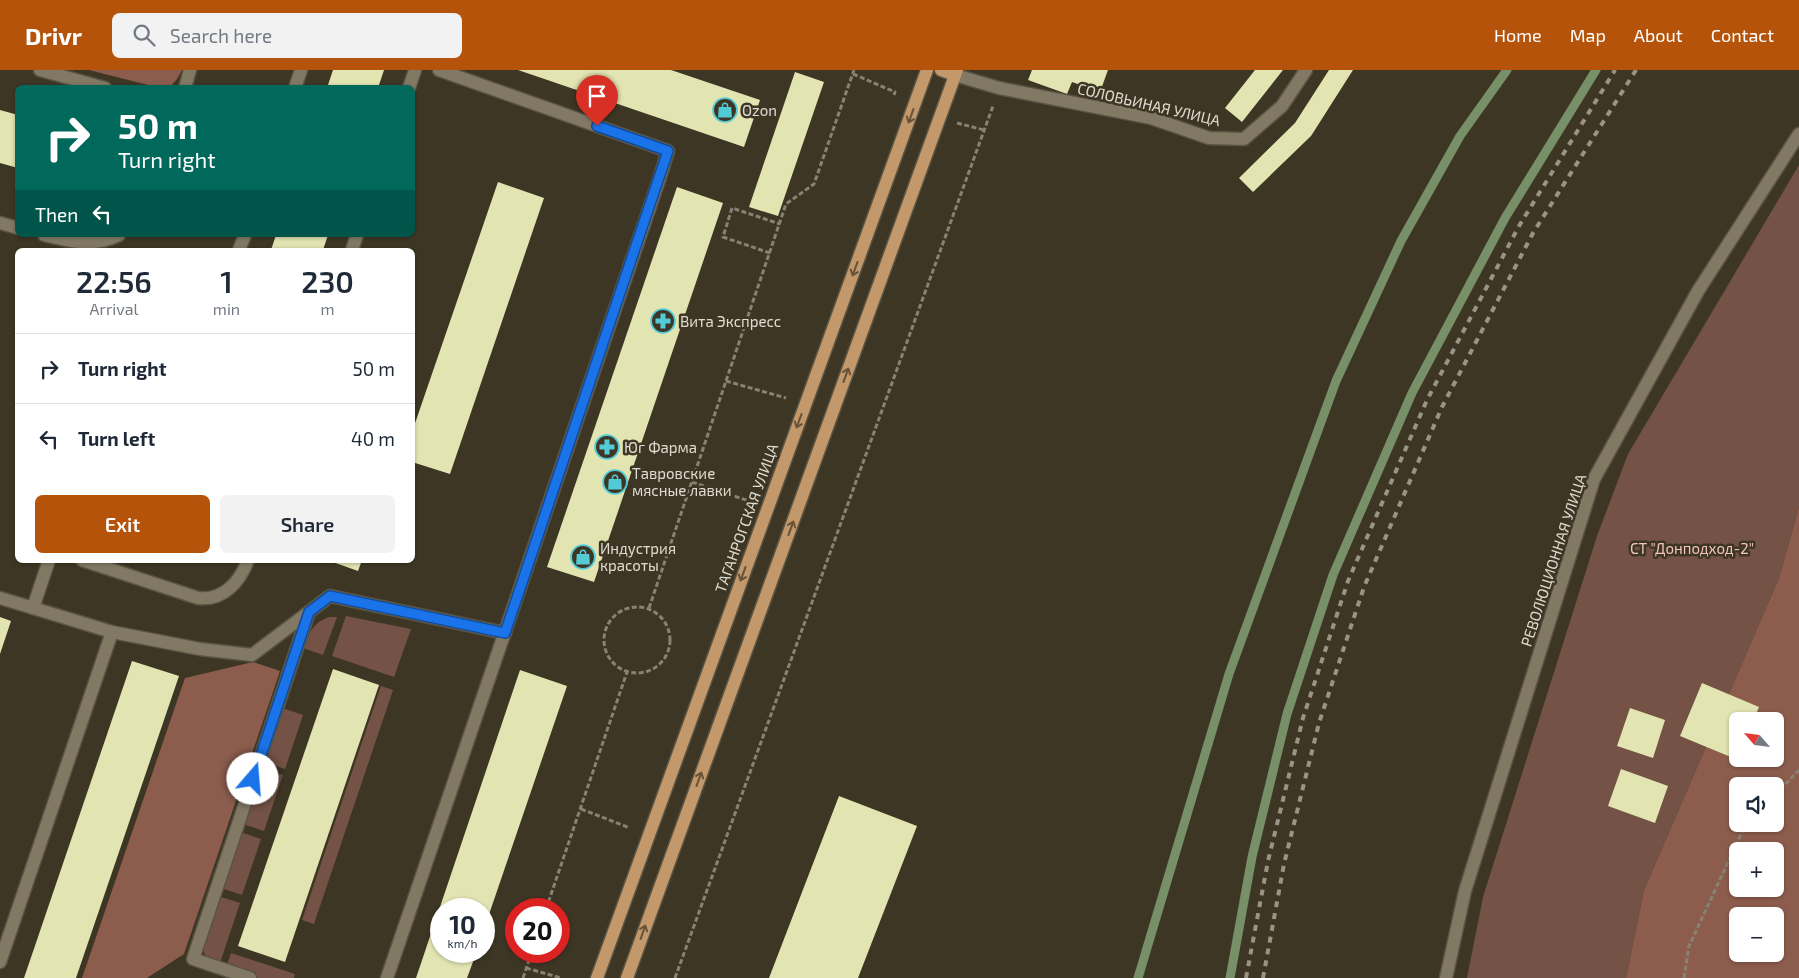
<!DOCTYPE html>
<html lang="en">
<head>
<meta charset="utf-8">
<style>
  :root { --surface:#fff; --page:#f2f2f3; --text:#1f2937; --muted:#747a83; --line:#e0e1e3; --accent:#b45309 }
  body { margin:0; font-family:"Exo 2",sans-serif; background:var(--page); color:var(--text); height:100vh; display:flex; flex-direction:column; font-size:19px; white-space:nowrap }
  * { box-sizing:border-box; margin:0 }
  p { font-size:16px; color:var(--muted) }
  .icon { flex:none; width:28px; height:28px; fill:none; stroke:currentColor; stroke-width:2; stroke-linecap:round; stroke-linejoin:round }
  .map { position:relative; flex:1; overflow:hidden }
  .drawer { position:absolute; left:15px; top:178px; width:400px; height:315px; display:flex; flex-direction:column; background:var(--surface); border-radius:8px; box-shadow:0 1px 4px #0004 }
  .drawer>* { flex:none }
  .banner { position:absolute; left:15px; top:15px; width:400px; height:152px; border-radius:8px; box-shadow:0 1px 4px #0004; background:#00695c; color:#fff; overflow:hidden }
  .needle { width:32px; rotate:298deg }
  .buttons { position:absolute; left:1729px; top:642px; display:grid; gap:10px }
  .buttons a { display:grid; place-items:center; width:55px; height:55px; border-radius:8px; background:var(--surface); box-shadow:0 1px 4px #0004; font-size:25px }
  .speed { position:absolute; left:430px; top:828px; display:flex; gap:10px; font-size:25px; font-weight:700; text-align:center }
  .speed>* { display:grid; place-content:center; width:65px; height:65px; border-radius:50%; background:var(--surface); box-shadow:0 1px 4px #0004; line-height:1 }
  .speed small { font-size:12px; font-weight:400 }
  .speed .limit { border:8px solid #d22; background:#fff; color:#111 }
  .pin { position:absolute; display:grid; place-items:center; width:42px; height:42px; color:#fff; margin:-51px -21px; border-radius:50% 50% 50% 0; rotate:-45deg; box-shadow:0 0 5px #0007 }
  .pin .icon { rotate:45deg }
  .me { position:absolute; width:55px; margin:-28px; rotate:18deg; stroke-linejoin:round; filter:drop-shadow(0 0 4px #0008) }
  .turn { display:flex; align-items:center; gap:18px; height:105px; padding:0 20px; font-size:22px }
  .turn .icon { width:65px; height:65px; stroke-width:2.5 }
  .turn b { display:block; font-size:35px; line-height:42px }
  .then { display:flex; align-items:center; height:48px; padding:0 20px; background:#0003; gap:10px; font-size:19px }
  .eta { display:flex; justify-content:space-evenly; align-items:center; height:85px; text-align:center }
  .eta b { font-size:30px; font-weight:600; line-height:35px }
  .primary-button { display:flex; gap:10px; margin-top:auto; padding:10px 20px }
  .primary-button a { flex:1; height:58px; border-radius:8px; background:var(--accent); color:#fff; font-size:20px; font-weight:600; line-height:58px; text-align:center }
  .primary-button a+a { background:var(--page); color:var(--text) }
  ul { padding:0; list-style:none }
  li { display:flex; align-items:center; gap:15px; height:70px; padding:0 20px; border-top:1px solid var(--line) }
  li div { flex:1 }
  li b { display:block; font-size:19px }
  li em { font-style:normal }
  header { display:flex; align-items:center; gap:30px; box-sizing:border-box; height:70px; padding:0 25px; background:var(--accent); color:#fff }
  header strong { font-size:24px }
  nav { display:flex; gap:28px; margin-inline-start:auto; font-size:18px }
  .search { width:350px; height:45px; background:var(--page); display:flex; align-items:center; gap:12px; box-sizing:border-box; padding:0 18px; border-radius:8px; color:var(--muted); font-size:19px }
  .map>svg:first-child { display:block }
  .green { fill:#745246 }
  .forest { fill:#8c5d4d; fill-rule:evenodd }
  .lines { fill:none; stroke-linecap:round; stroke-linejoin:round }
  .stream { stroke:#779067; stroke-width:9 }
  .building { fill:#e2e5b1 }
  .minor-casing { stroke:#595343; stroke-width:15 }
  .major-casing { stroke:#595343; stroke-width:15 }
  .path { stroke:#888273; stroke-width:3; stroke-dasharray:5 2.5; stroke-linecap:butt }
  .minor { stroke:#827965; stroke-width:12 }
  .major { stroke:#c3986a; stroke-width:12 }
  .rail { stroke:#9a9486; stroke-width:4; stroke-dasharray:6 6; stroke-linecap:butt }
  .oneway { stroke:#665339 }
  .route-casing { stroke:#114b97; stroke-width:12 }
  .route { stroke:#1a73e8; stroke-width:9 }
  .labels { text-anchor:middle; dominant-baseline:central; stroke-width:5; stroke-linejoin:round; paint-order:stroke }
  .street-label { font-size:15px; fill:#e0dbd0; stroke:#3e3624 }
  .poi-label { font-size:15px; fill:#e0dbd0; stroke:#3e3624; text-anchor:start }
  .park-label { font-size:15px; fill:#f5c6b6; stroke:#3e3624 }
</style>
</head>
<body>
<header>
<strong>Drivr</strong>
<div class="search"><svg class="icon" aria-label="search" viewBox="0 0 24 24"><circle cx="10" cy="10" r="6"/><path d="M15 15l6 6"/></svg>Search here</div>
<nav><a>Home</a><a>Map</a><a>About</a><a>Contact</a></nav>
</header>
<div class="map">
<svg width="1799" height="908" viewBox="0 0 1799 908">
  <rect width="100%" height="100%" fill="#3e3624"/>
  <g class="green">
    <path d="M1799,95V437L1779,508L1644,820L1626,908H1467L1483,827L1597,466L1628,384Z"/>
    <path d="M346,546L411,559L394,607L332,586Z"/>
    <path d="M329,547H337L323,585L303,578C308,563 314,552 329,547Z"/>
    <path d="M381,616L393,620L314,854L302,850Z"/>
    <path d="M282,638L303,645L285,699L264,692Z"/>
    <path d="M262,698L283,705L264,761L243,754Z"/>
    <path d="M240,762L261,769L242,825L221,818Z"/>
    <path d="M218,826L240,833L220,893C215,891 209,890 206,886C196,874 213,840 218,826Z"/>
    <path d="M231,883L295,904L294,908H257L226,898Z"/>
  </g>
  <g class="forest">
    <path d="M89,0H182L177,9L170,17H156Z"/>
    <path d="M1799,437V908H1626L1644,820L1779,508ZM1738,651H1775V689H1738ZM1738,716H1775V754H1738ZM1738,781H1775V819H1738ZM1738,846H1775V884H1738Z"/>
    <path d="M253,592L280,601L184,884L147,908H82L185,608Z"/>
  </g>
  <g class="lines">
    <g class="stream">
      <path d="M1138,908L1229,604L1336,311L1401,171L1460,66L1507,0"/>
      <path d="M1230,908L1252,787L1287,644L1333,505L1412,323L1505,148L1596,0"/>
    </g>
  </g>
  <g class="building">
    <path d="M333,0H384L378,18H327Z"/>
    <path d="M518,0H671L760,30L744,77Z"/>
    <path d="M1032,0H1108L1100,22L1072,12L1067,24L1028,10Z"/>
    <path d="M1255,0H1283L1242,52L1225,38Z"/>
    <path d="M1329,0H1353L1311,66L1253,122L1239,108L1295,53Z"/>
    <path d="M795,2L824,12L778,146L749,137Z"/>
    <path d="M0,40L18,45V98L0,93Z"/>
    <path d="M498,112L544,128L450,404L412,392V362Z"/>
    <path d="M677,117L723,133L594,512L547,497Z"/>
    <path d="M276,165H328L323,180H271Z"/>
    <path d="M327,490H362L358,501Z"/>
    <path d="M0,547L11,551L0,584Z"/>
    <path d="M132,591L179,606L76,908H24Z"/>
    <path d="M333,599L379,615L285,892L238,876Z"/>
    <path d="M520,600L567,616L484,859V839H441V881H477L467,908H416Z"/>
    <path d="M1702,613L1759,637L1753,651H1738V690L1680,666Z"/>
    <path d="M1630,638L1665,650L1653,688L1617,676Z"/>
    <path d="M1621,699L1668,716L1655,753L1608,736Z"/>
    <path d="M839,726L917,756L858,908H769Z"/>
  </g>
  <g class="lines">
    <g class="minor-casing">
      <g id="minor">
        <path d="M40,0L105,18"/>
        <path d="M955,5L999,18L1151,48L1209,68L1244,69L1282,36L1306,0"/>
        <path d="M185,18L190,0"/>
        <path d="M295,18L301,0"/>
        <path d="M409,18L415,0"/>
        <path d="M0,153L18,158"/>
        <path d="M44,165C72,172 93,178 119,165"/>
        <path d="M239,180L245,165"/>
        <path d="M352,180L357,165"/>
        <path d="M82,490L198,528C223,531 240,512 248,490"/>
        <path d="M0,528L112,562L200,579L252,585L330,526L505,563"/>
        <path d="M33,538L49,490"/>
        <path d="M0,892L112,562"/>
        <path d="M250,908L193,889L309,542"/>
        <path d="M387,908L659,110L668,81L439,0"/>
        <path d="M1446,908L1465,821L1594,409L1698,221L1799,64"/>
      </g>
    </g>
    <g class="major-casing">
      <g id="major">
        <path d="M941,0L955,5"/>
        <path d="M597,908L927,0"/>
        <path d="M627,908L957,0"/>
      </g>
    </g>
    <g class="path">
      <path d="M853,4L895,22L894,25"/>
      <path d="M957,53L984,60"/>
      <path d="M770,183L723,167L732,138L780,154"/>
      <path d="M726,311L786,328"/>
      <path d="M692,412L749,431"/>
      <circle cx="637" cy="570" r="33"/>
      <path d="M649,538L786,134L814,114L854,0"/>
      <path d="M1775,725L1799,700"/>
      <path d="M581,739L630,758"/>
      <path d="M546,839L627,602"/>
      <path d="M526,898L561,908"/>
      <path d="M523,908L532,881"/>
      <path d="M675,908L993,36"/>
      <path d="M1684,908L1689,876L1744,758L1748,754"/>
    </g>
    <use href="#minor" class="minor"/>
    <use href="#major" class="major"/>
    <g class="rail">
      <path d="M1246,908L1268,791L1303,648L1348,511L1427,330L1519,156L1615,0"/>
      <path d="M1263,908L1284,794L1319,653L1364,517L1442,337L1533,163L1636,0"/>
    </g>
  </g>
  <defs><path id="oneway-shaft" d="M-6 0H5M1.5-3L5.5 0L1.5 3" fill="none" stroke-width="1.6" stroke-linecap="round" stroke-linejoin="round" transform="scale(1.25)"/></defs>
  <g class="oneway">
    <use href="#oneway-shaft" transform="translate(911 46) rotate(110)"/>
    <use href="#oneway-shaft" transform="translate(855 199) rotate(110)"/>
    <use href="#oneway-shaft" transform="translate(846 305) rotate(-70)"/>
    <use href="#oneway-shaft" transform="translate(799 351) rotate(110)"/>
    <use href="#oneway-shaft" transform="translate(791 458) rotate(-70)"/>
    <use href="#oneway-shaft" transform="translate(743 504) rotate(110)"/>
    <use href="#oneway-shaft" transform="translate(699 709) rotate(-70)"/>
    <use href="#oneway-shaft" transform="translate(643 862) rotate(-71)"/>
  </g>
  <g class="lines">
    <g class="route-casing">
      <path id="route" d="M253,709L309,542L330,526L505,563L668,81L597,56"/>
    </g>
    <use href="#route" class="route"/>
  </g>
  <defs>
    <g id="shop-ring" transform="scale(1.25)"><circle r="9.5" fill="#3e3624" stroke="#52cbd7" stroke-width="1.5"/><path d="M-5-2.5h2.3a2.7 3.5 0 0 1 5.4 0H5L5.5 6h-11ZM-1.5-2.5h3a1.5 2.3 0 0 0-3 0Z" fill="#52cbd7"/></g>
    <g id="pharmacy-ring" transform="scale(1.25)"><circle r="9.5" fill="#3e3624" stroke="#52cbd7" stroke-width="1.5"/><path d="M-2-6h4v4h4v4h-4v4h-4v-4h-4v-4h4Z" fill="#52cbd7"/></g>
  </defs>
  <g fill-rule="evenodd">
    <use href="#shop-ring" x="725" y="40"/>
    <use href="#pharmacy-ring" x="663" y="251"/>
    <use href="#pharmacy-ring" x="607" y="377"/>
    <use href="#shop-ring" x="615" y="412"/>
    <use href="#shop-ring" x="583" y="487"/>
  </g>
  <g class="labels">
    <g class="street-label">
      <text transform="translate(1149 34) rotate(13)">СОЛОВЬИНАЯ УЛИЦА</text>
      <text transform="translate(746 448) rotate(-70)">ТАГАНРОГСКАЯ УЛИЦА</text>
      <text transform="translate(1553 490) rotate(-72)">РЕВОЛЮЦИОННАЯ УЛИЦА</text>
    </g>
    <g class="poi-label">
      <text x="742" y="40">Ozon</text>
      <text x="680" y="251">Вита Экспресс</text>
      <text x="624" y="377">Юг Фарма</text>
      <text x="632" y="403">Тавровские<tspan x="632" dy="17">мясные лавки</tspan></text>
      <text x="600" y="478">Индустрия<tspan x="600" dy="17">красоты</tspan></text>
    </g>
    <g class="park-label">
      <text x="1692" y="478">СТ "Донподход-2"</text>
    </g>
  </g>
</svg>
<div class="buttons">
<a><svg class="needle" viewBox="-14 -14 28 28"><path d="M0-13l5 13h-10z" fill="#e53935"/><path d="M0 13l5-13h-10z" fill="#747a83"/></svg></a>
<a><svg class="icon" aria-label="sound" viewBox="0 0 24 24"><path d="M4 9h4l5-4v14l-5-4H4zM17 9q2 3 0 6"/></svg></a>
<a>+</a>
<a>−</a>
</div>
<div class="speed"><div>10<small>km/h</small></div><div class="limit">20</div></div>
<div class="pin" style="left:597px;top:56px;background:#d93025"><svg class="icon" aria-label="arrive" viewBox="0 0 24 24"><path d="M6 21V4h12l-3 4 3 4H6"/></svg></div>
<svg class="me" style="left:253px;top:709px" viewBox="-20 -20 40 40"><circle r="19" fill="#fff"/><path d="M0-13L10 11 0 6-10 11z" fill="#1a73e8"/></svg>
<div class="banner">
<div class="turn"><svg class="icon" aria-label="right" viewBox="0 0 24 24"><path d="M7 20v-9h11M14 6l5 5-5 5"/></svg><div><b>50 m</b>Turn right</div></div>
<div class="then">Then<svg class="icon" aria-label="left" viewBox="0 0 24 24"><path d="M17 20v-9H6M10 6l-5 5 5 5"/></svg></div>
</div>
<section class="drawer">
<div class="eta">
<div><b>22:56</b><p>Arrival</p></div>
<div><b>1</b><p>min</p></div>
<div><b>230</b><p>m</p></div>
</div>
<ul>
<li><svg class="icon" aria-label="right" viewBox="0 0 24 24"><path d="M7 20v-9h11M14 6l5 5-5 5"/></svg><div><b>Turn right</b></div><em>50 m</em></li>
<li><svg class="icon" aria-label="left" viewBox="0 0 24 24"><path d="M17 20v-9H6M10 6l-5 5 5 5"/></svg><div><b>Turn left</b></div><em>40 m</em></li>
</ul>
<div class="primary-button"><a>Exit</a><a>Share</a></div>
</section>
</div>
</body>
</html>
